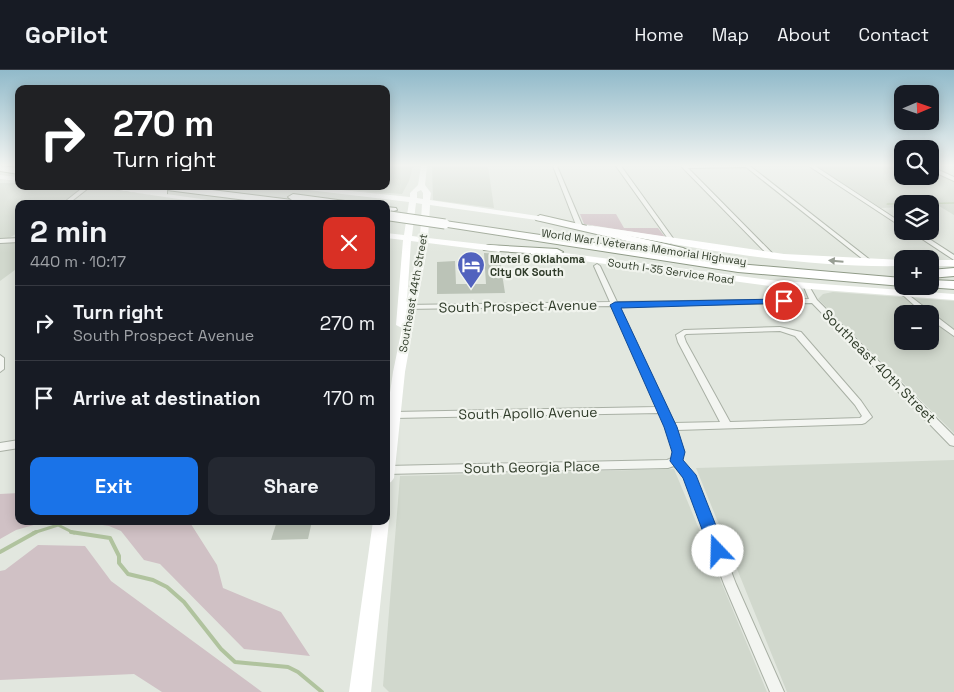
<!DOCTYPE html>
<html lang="en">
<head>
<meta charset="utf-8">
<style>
  :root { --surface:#171b24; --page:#242831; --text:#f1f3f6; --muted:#9ea1a6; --line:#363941; --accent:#1a73e8 }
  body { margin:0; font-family:"Space Grotesk",sans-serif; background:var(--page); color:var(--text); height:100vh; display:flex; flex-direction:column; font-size:19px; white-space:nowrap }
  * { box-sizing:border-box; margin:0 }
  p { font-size:16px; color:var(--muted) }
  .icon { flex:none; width:28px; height:28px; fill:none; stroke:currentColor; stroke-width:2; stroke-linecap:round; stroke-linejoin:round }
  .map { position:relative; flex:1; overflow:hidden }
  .drawer { position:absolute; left:15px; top:130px; width:375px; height:325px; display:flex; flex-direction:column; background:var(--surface); border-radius:10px; box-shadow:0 2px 12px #0003 }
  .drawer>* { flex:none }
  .hud { position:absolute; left:15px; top:15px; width:375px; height:105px; border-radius:10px; box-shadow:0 2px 12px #0003; background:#202124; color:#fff; overflow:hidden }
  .needle { width:32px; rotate:88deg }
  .controls { position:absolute; left:894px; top:15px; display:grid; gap:10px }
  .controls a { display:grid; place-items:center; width:45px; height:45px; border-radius:10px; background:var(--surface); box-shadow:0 2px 12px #0003; font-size:25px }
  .pin { position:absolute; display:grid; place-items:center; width:42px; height:42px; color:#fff; margin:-21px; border:2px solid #fff; border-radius:50%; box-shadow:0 1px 5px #0007 }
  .me { position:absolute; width:55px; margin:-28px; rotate:339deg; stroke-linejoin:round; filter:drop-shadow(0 0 4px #0008) }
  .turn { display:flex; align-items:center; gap:18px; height:105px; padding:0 15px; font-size:22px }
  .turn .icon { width:65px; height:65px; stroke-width:2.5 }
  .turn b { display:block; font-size:35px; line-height:42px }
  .round { display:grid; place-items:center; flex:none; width:52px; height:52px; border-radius:10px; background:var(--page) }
  .summary { display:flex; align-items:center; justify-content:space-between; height:85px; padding:0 15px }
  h1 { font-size:30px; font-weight:700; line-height:38px }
  .cta { display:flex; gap:10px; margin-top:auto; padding:10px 15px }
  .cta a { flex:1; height:58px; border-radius:10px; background:var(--accent); color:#fff; font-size:20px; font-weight:700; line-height:58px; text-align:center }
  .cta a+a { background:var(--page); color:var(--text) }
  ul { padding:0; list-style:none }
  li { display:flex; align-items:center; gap:15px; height:75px; padding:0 15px; border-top:1px solid var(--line) }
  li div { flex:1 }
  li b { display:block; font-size:19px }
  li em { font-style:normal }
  header { display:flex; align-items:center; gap:30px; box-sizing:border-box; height:70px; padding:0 25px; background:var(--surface); border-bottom:1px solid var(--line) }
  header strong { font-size:24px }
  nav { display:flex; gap:28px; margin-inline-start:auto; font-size:18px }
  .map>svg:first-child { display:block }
  .built { fill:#d1d8cd; fill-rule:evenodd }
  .green { fill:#d0c1c5 }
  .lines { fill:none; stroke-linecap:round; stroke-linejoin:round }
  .stream-far2 { stroke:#b0c39e; stroke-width:1 }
  .stream-far1 { stroke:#b0c39e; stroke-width:3 }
  .stream { stroke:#b0c39e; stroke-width:4 }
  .building { fill:#bbc3b7 }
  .minor-casing { stroke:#a9b0a5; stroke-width:2 }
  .tertiary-casing { stroke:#a9b0a5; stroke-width:2 }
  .motorway-casing { stroke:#909b88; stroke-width:2 }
  .minor { fill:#f3f5f1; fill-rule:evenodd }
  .tertiary { fill:#f3f5f1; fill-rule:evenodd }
  .secondary { fill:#fff; fill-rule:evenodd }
  .motorway { fill:#fff; fill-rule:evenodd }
  .motorway-bridge-casing { stroke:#909b88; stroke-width:11; stroke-linecap:butt }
  .motorway-bridge { stroke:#fff; stroke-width:9 }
  .oneway { fill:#989e94 }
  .route { fill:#1a73e8; stroke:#114b97 }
  .labels { text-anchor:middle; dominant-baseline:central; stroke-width:4.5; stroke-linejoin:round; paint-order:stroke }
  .far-street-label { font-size:11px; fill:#303c2a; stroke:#f1f4ee }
  .far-poi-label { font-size:11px; font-weight:bold; fill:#303c2a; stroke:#f1f4ee; text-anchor:start }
  .street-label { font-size:14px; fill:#303c2a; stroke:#f1f4ee }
</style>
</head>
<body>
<header>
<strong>GoPilot</strong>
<nav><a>Home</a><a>Map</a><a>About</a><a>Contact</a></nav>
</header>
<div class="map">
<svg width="954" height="622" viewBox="0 0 954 622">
  <rect width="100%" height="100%" fill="#e2e7df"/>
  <g class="built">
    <path d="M386,96H413L409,111L402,124L296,116H386Z"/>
    <path d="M432,96H488L494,138L433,130Z"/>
    <path d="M816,96H902V106H930V99L954,110V145L939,136L930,137V134H902V137L881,138Z"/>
    <path d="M0,113H19V116L83,118L59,134H19V162L9,168L0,169Z"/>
    <path d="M0,173H19V197L0,211Z"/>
    <path d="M833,222L954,231V363L818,229L823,224ZM902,244H930V271H902Z"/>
    <path d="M954,390V622H787L696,398Z"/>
    <path d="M674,399L767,622H389L383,616L400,406Z"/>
  </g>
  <g class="green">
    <path d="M580,144H616L624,158H658L665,167L584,154Z"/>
    <path d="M19,423V451H48L16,460L0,469V424Z"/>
    <path d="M76,451H189L217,495L223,518L281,542L310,586L244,579L160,494L144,490L121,461L109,456Z"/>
    <path d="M38,475L85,476L111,511L262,622H162L134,604L0,610V501L5,500Z"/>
  </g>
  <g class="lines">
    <path class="stream-far2" d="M887,134L954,133"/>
    <path class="stream-far1" d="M33,463L58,455L74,463"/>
    <g class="stream">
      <path d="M71,462L110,468L119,486V493L128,504L153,510L167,517L184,532L221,579L235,592L288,597L298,602L322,622"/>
      <path d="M0,482L36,462"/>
    </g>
  </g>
  <g class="building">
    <path d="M484,183L499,184L505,223L437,224V192L455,191L456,214H486Z"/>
    <path d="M277,451H312L308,469L271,470Z"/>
  </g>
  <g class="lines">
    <g class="minor-casing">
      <g id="minor">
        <path d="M553,96H557L582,155L581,156L576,155Z"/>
        <path d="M616,96H621L675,171V173H671Z"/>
        <path d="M681,96H750L874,193L873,194H869L746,97L688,98L774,185L769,186Z"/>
        <path d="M809,96H815L902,153V157Z"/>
        <path d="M85,116H91L68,134H62Z"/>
        <path d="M910,161H917L954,185V190Z"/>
        <path d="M19,168V172L0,173V169Z"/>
        <path d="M597,194L600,196L617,232L809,229L804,217L807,215L809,216L817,230L954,366V376L950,375L812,233L619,236L674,353L720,352L678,272L676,265L684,260L780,257L801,262L861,331L872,347L865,353L862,354L677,360L684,382L681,390L694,405L736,514L784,622H770L724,514L684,407L674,396L668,398L386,404L387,396L667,390L672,388C676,375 666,356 660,343L394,348L391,347L389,345L391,343L394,342L657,337L612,236L404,239L400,237L404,235L610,232L594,196ZM780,261L795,266L855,335L862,346L860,348L730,352L686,272L684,266L686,264Z"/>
        <path d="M906,223L954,260V266L930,249V244H924L904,226L902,225Z"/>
        <path d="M0,285L4,288V299L0,302Z"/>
        <path d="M19,370V378L0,381V373Z"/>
      </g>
    </g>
    <g class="tertiary-casing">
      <path id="tertiary" d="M930,96L954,107V111L930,100Z"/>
    </g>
    <g class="motorway-casing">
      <g id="motorway">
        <path d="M0,96L19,98V104L0,101Z"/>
        <path d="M112,116H180L292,130L288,127L293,124L345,131L350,134L307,132L309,134H278L167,120V124L164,125L116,119Z"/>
        <path d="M386,137L396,138L397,140L386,143Z"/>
        <path d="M540,145L683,178L689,181L683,184L536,150L535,148Z"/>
        <path d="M445,151L738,194L902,208V216L738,202L441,156V152Z"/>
        <path d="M488,175L557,179L563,182L557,185L484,180L482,178Z"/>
        <path d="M954,198V206L930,208V200Z"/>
        <path d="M930,210L954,211V219L926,217L930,216Z"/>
      </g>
    </g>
    <use href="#minor" class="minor"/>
    <use href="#tertiary" class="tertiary"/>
    <g class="secondary">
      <path d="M421,96H427L425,115L431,123L430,130L551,148L555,150L551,152L430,135L428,168L499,176L503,179L499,182L428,173L405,302L394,408L391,412L386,414V350L393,302L402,258L396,255L403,170L386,168V163L404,165L409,132L275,116H301L410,127V123L418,115ZM421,120L423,123V129L417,128V122ZM416,133L422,134L420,167L412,166ZM411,171L419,172L407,232Z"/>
      <path d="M0,105L19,107V111L0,109Z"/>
      <path d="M89,116H111L236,134H213Z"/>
      <path d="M587,155L784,184L902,190V196C798,198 693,178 590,159L586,157Z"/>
      <path d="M534,179L770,210L954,224V230L770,216L531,184L530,182Z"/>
      <rect x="930" y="190" width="24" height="6"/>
      <path d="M386,446L389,451L371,622H349L373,451H386Z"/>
    </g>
    <use href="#motorway" class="motorway"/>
    <g class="motorway-bridge-casing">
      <path id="motorway-bridge" d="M390,146L445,154"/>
    </g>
    <use href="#motorway-bridge" class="motorway-bridge"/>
  </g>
  <defs><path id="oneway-solid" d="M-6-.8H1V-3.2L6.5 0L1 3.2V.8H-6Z" transform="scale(1.25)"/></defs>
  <use class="oneway" href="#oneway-solid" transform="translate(836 191) rotate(-175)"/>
  <linearGradient id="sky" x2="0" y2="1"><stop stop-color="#91baca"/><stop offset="0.52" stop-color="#f2f4f1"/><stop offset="1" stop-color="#f2f4f1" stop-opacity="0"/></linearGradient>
  <rect width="954" height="183" fill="url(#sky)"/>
  <path class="route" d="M784,229H788V233L621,238L677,357L685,382L683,390L696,405L726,481L723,486L718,488L712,486L710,481L683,408L670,391L672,382L664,357L610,235L615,232Z"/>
  <defs>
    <g id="hotel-pin" transform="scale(1.4375)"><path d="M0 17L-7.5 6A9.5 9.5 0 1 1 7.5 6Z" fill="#5162be" stroke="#f1f4ee"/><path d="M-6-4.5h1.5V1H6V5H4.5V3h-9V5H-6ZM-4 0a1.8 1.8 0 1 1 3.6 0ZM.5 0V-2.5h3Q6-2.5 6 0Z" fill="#fff"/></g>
  </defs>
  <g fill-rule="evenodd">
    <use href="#hotel-pin" x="471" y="195"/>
  </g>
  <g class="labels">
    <g class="far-street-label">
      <text transform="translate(644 177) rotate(8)">World War I Veterans Memorial Highway</text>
      <text transform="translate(671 201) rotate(8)">South I-35 Service Road</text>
      <text transform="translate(413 223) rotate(-80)">Southeast 44th Street</text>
    </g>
    <g class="far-poi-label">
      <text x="490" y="189">Motel 6 Oklahoma<tspan x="490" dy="13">City OK South</tspan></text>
    </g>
    <g class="street-label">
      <text transform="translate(518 236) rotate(-1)">South Prospect Avenue</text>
      <text transform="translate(879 296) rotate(45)">Southeast 40th Street</text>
      <text transform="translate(528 343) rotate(-1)">South Apollo Avenue</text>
      <text transform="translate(532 397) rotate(-1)">South Georgia Place</text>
    </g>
  </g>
</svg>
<div class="controls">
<a><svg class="needle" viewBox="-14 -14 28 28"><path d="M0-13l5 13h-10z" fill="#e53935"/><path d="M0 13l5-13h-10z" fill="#9ea1a6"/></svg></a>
<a><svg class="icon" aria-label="search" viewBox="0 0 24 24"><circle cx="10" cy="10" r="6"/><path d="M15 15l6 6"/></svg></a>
<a><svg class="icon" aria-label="layers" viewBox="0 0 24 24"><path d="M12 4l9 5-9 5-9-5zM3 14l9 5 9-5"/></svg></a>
<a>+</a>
<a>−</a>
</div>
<div class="pin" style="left:784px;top:231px;background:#d93025"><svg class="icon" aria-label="arrive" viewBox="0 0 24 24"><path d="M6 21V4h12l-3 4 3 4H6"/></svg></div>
<svg class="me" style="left:718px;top:481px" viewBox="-20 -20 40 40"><circle r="19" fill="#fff"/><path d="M0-13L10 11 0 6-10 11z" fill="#1a73e8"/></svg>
<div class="hud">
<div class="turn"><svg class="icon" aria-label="right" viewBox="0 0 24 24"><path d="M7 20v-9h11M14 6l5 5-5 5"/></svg><div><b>270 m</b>Turn right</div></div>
</div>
<section class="drawer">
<div class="summary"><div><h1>2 min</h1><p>440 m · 10:17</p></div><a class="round" style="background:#d93025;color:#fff"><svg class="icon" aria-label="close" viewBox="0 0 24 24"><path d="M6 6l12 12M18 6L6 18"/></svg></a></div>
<ul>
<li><svg class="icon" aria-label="right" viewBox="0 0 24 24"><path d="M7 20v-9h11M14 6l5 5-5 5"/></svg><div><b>Turn right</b><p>South Prospect Avenue</p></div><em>270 m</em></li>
<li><svg class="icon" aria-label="arrive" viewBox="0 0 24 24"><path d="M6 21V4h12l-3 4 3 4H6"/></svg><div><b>Arrive at destination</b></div><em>170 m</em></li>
</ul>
<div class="cta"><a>Exit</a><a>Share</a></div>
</section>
</div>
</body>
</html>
